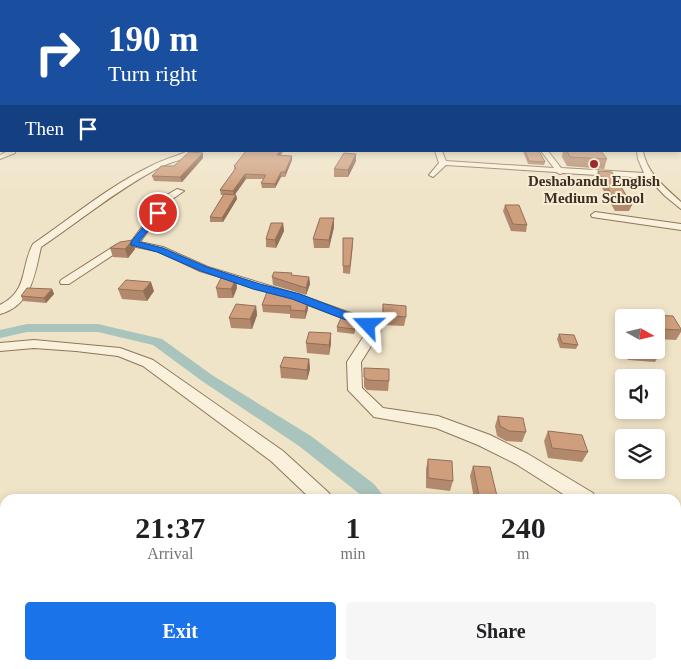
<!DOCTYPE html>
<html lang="en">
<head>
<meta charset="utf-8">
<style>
  :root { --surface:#fff; --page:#f6f6f6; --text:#202124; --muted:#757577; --accent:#1a73e8 }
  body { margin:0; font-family:"Times New Roman",serif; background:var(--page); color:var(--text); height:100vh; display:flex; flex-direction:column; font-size:19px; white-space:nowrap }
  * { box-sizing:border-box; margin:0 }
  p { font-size:16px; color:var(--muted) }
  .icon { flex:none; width:28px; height:28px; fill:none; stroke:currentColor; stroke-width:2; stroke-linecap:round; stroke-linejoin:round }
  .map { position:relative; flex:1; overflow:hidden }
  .details { position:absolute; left:0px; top:494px; width:681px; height:176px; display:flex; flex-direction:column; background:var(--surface); border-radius:15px 15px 0 0; box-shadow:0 2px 8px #0003 }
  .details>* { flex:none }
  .banner { position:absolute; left:0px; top:0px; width:681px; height:152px; box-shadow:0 2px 8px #0003; background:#1a4fa0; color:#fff; overflow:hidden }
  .needle { width:32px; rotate:98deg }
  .fabs { position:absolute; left:615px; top:309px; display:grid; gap:10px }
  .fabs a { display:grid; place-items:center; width:50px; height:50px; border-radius:5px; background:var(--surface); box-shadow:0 2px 8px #0003; font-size:25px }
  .pin { position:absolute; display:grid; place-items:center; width:42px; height:42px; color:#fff; margin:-21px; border:2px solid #fff; border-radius:50%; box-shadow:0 1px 5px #0007 }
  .me { position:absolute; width:55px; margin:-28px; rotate:293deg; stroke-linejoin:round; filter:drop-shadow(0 0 4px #0008) }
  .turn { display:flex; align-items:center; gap:18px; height:105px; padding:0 25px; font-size:22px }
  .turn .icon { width:65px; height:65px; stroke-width:2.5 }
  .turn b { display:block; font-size:35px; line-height:42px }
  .then { display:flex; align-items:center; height:48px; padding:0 25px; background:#0003; gap:10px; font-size:19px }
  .eta { display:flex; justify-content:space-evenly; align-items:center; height:85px; text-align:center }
  .eta b { font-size:30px; font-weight:600; line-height:35px }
  .action { display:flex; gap:10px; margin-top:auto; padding:10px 25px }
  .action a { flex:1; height:58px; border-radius:5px; background:var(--accent); color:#fff; font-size:20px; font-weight:600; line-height:58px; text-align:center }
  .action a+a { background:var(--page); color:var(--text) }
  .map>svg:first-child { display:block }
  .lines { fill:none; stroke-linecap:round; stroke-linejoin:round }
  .canal { fill:#a9c4bc; fill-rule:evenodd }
  .street-casing { stroke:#8d765c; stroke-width:2 }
  .secondary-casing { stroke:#6f573f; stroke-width:1 }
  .street { fill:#faf1dc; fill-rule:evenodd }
  .secondary { fill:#faf1dc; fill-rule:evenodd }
  .wall { fill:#b2896c }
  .shaded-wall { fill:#916f58 }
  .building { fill:#cf9f7d; stroke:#916f58 }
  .route { fill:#1a73e8; stroke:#114b97 }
  .poi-dot { fill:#9e2a2b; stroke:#f7eed8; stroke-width:2 }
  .labels { text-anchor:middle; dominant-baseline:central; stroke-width:4; stroke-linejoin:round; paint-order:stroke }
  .far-poi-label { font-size:15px; font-weight:bold; fill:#3d2e20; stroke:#f7eed8 }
</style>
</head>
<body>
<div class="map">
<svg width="681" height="669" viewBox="0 0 681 669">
  <rect width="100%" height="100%" fill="#f0e4c8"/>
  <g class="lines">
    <g class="canal">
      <path d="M27,324H98L162,339L212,375L311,436L374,484L386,499H366L299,446L202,381L153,345L98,332H27L0,338V330Z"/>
      <path d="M466,665H489L490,669H467Z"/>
    </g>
    <g class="street-casing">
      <g id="street">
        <rect x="0" y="144" width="1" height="4"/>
        <path d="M8,151H15V153L0,159V155Z"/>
        <path d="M189,151H199C186,160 167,162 153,171C113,193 78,222 41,247C35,274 31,306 0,314V305C29,290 20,268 33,244C71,218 108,187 149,167C162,160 176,156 189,151Z"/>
        <path d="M435,151H442L446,161L554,168L541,151H548L561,168L644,173L638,159L637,151H643C647,174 665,187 681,202V209L665,196L648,178L563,173L560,174L556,172L446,165L433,177L429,175L439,163Z"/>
        <path d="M177,189L184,191L171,200L140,242L163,247L208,267L300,295L379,323L381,326L380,332L361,362L362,388L383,408L438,416L490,435L528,454L593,493L596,499H571L516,464L478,445L436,428L374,417L348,390L347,362L369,328L292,299L200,271L157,251L131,246L122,249L69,284H61L60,282L61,280L116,245L130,243L165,196Z"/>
        <path d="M595,212L681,224V230L592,217L591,215Z"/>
        <path d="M34,340L120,348L153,360L283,451L329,493L332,499H311L271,461L143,366L118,356L76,351L34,348L0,351V343Z"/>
        <path d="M681,558V598L676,596V560Z"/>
        <path d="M424,665H447L448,669H425Z"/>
      </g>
    </g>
    <g class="secondary-casing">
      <rect id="secondary" x="680" y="113" width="1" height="5"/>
    </g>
    <use href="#street" class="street"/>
    <use href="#secondary" class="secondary"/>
  </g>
  <g class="wall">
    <path d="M246,151H283L280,156L292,160L285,177H281L275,188H262L261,183L263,179H246L234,195H236L237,199L223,222H210V217L224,195H221L220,190L234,170V166Z"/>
    <path d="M523,151H539L545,162L544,165L528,164Z"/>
    <path d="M563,151H601L607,159L604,169L567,166L562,157Z"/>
    <path d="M203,158L182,182L154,181L152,176L174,166Z"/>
    <path d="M356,161L348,177H334V169Z"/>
    <path d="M598,171L632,205L629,211H615L596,177Z"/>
    <path d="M505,205L527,225L526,232L511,231L503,211Z"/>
    <path d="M334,218V227L329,248H314L313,239Z"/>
    <path d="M283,223L284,231L276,248L266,247V239Z"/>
    <path d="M343,238L353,245L350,274L343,273Z"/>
    <path d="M133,240L135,249L128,258L113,257L110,248Z"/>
    <path d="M292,276L309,277L310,284L306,295L273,285L272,277Z"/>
    <path d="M236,279L237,288L233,298H218L216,288Z"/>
    <path d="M52,289L54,294L46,303L23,301L21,296Z"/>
    <path d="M118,289L154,291L147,301L122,299Z"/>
    <path d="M303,301L308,309L305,319L290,318V314L263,312L262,305Z"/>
    <path d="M383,304L406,317L404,326L382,325Z"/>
    <path d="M256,306L257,315L252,329L231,328L229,318Z"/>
    <path d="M650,315L681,329V332L676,340L656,339V318H649Z"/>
    <path d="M356,325L354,334L337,332V327Z"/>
    <path d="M559,334L578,345L576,349L560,348L557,339Z"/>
    <path d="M306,343H331L329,355L307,353Z"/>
    <path d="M624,346V350H656L661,352L655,362L628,360L622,349Z"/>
    <path d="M309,359L310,369L307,380L281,378L280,367Z"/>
    <path d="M364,368L389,381L388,391L367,390L364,387Z"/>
    <path d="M498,416L526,432L522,442L506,441L497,436L495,426Z"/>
    <path d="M548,431L588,452L582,462L548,458L544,441Z"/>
    <path d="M428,459L453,481L450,491L426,488V469Z"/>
    <path d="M473,466L497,496L496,499H474L470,476Z"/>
    <path d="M567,665H613V668L612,669H567Z"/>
    <path d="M663,665H676L681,669H664Z"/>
  </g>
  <g class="shaded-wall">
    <path d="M280,151H283L278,160L277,155Z"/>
    <path d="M203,153V158L182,182L180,177Z"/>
    <path d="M356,154V161L348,177V170Z"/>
    <path d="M292,156V160L285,177V172Z"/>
    <path d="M281,172V177L275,188V184Z"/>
    <path d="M245,174L246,179L234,196L233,191Z"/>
    <path d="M236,195L237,199L223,222L222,218Z"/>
    <path d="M334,218V227L329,248V240Z"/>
    <path d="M283,223L284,231L276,248L275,240Z"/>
    <path d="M133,240L135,249L128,258L125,249Z"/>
    <path d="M309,277L310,284L306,295V288Z"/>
    <path d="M236,279L237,288L233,298L231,289Z"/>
    <path d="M151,282L154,291L147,301L143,291Z"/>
    <path d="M52,289L54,294L46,303L44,298Z"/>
    <path d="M308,302V309L305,319V311Z"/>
    <path d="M256,306L257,315L252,329L250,319Z"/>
    <path d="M357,320L356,325L354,334V329Z"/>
    <path d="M331,333V343L329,355V345Z"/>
    <path d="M309,359L310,369L307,380V370Z"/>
  </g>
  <g class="building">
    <path d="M1,97V128H0L1,116H0V102H1Z"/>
    <path d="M246,151H280L277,155L292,156L285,172H281L275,184L261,183L266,175L245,174L233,191L220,190L236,168L234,166Z"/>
    <path d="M525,151H539L545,162L529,161Z"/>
    <path d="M567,151H601L607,159L570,157Z"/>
    <path d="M189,152L203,153L180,177L152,176L161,166H174Z"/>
    <path d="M344,153L356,154L348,170L334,169Z"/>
    <path d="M598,171L612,172L632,205L617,204Z"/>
    <path d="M224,194L236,195L222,218L210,217Z"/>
    <path d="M505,205H519L527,225L513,224Z"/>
    <path d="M320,218H334L329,240L313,239Z"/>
    <path d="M271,223H283L275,240L266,239Z"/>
    <path d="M343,238H353L350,266H343Z"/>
    <path d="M133,240L125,249L110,248L120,242Z"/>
    <path d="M274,272L292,273L291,275L309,277L306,288L272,277Z"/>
    <path d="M221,278L236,279L231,289L216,288Z"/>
    <path d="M126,280L151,282L143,291L118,289Z"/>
    <path d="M269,287L302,297L301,301L308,302L305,311L290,310L291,306L262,305Z"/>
    <path d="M27,288L52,289L44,298L21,296Z"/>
    <path d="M236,304L256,306L250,319L229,318Z"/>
    <path d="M383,304L406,306V317L383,315Z"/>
    <path d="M650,315L673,316L681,329V330L659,329L656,325V318H652Z"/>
    <path d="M341,318L357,320L354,329L337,327Z"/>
    <path d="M309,332L331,333L329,345L306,343Z"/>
    <path d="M559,334L574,335L578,345L562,343Z"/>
    <path d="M656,345L661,352L633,350H656Z"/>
    <path d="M284,357L309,359L307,370L280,367Z"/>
    <path d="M364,368L389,369V381L368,380L364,377Z"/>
    <path d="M498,416L523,418L526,432L509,431L500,426Z"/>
    <path d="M548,431L582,435L588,452L552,448Z"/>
    <path d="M428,459L452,461L453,481L428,478Z"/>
    <path d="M473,466L490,467L497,496H479Z"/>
    <path d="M676,650L681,651V669H677L676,665Z"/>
    <path d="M595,665H613V668Z"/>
  </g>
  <linearGradient id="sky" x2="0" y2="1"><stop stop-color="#8fbad6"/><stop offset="0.51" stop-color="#f8f3e6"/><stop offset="1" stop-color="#f8f3e6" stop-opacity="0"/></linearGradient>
  <rect width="681" height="191" fill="url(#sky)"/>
  <path class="route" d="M155,212L162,213L139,242L163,248L207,267L260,284L300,294L372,322L374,325L372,327H364L292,299L253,289L201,271L157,252L131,245V242Z"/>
  <circle class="poi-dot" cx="594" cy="164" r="5"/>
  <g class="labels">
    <g class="far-poi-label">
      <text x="594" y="181">Deshabandu English<tspan x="594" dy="17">Medium School</tspan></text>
    </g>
  </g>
</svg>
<div class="fabs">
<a><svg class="needle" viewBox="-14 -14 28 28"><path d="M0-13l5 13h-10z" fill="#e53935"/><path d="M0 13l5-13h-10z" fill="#757577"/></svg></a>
<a><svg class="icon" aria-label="sound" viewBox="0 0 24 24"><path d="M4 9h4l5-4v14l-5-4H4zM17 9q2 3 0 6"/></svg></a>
<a><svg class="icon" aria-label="layers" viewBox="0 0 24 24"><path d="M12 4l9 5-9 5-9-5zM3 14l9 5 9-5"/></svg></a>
</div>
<div class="pin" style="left:158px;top:213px;background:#d93025"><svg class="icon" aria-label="arrive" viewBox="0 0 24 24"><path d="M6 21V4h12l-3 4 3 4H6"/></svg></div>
<svg class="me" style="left:368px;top:325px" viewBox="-20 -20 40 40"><path d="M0-17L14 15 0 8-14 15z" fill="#1a73e8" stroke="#fff" stroke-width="4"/></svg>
<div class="banner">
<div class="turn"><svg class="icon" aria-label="right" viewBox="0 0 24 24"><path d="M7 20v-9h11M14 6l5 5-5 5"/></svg><div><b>190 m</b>Turn right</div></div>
<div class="then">Then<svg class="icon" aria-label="arrive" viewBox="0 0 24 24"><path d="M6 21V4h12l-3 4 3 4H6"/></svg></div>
</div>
<section class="details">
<div class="eta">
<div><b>21:37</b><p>Arrival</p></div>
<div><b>1</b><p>min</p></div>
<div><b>240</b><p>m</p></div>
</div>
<div class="action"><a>Exit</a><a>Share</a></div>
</section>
</div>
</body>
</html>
